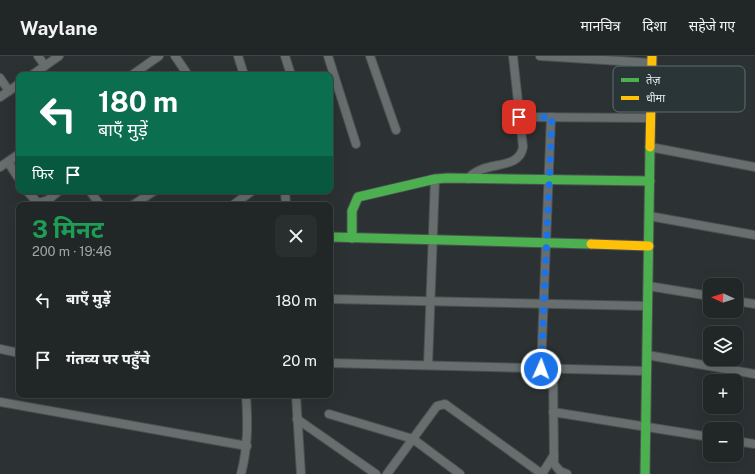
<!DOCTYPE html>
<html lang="hi">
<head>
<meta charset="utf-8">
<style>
  :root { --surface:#212626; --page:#292e2e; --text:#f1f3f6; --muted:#a2a5a7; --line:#3e4343 }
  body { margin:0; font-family:"Public Sans","Noto Sans Devanagari",sans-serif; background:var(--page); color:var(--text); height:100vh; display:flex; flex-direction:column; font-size:15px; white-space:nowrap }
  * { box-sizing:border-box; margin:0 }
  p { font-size:13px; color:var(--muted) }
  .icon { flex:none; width:22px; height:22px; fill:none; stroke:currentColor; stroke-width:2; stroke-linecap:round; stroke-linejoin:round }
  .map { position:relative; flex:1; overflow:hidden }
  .panel { position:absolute; left:16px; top:146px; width:317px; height:196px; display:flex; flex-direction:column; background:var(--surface); border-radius:8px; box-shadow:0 4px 16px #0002,0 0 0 1px var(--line) }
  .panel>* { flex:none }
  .guide { position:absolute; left:16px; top:16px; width:317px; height:122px; border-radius:8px; box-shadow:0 4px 16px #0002,0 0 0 1px var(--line); background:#0b6e4f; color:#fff; overflow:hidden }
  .needle { width:26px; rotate:273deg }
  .fabs { position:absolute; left:703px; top:222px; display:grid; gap:8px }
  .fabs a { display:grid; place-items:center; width:40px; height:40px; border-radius:8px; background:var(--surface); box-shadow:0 4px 16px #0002,0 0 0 1px var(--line); font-size:20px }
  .pin { position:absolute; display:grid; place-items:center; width:34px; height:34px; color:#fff; margin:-17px; border-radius:8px; box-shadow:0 2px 6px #0006 }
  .me { position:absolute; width:44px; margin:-22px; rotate:2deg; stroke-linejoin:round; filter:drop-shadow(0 0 3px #0008) }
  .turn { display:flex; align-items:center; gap:14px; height:84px; padding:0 16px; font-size:18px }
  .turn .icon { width:52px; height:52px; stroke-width:2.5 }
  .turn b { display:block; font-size:28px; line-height:34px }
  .then { display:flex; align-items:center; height:38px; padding:0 16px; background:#0003; gap:8px; font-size:15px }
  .round { display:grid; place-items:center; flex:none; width:42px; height:42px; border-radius:8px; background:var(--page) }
  .headline { display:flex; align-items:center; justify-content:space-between; height:68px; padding:0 16px }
  h1 { font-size:24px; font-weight:700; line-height:30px; color:#1e9e55 }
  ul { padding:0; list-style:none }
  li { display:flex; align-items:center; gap:12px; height:60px; padding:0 16px }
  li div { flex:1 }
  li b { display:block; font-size:15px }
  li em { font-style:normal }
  header { display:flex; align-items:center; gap:24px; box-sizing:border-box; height:56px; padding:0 20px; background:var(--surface); border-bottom:1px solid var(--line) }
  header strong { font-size:19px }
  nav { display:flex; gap:22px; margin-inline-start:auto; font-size:14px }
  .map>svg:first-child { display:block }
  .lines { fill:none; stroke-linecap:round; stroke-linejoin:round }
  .street-casing { stroke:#4b5051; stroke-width:10 }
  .fast-casing { stroke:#4b5051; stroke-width:11 }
  .slow-casing { stroke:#4b5051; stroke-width:11 }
  .street { stroke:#686e6e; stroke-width:8 }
  .fast { stroke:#4caf50; stroke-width:9 }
  .slow { stroke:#ffc107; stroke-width:9 }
  .route { stroke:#1a73e8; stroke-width:7; stroke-dasharray:0 12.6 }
  .key { fill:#293536; stroke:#616c6d; stroke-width:1 }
  .key-label { font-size:11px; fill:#e5eded }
</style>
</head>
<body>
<header>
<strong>Waylane</strong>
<nav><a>मानचित्र</a><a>दिशा</a><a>सहेजे गए</a></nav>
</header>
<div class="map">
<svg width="755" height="418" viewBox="0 0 755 418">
  <rect width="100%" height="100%" fill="#2c3233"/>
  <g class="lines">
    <g class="street-casing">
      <g id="street">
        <path d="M38,0L45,10"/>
        <path d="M175,0L188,19"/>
        <path d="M238,0L244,19"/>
        <path d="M285,0L291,19"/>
        <path d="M328,0L356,88"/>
        <path d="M370,0L396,74"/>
        <path d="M540,0L652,7"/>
        <path d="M32,19L59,0"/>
        <path d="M132,19L159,0"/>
        <path d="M0,22L9,35"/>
        <path d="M0,41L19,28"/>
        <path d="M519,61L651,62"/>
        <path d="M650,91L755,111"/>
        <path d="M8,106L19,123"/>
        <path d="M0,111L19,98"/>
        <path d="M468,123C483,103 519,116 523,91L513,0"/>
        <path d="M27,135L38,147L48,144L59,135"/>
        <path d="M90,135L100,149"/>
        <path d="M285,135L286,149"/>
        <path d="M133,149L154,135"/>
        <path d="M233,149L252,135"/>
        <path d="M649,160L755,179"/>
        <path d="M648,230L710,240"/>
        <path d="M330,243L648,250"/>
        <path d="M736,245L755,248"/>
        <path d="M0,293L19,297"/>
        <path d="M647,299L755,318"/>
        <path d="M330,307L647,315"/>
        <path d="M428,309L435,123"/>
        <path d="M541,313L551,61"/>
        <path d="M553,313L554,408L560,415L567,418"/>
        <path d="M296,339L301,418"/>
        <path d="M0,346L247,390"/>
        <path d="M553,356L710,381"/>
        <path d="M329,358L413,383L460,418"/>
        <path d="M297,363L376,418"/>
        <path d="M736,385L755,388"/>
        <path d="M241,418C248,391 248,367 246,339"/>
        <path d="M387,418L437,350L445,348L542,418"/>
        <path d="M542,418L554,399"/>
      </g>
    </g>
    <g class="fast-casing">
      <g id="fast">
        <path d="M330,181L591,188"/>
        <path d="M352,182V155L358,141L435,123L448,122L650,125"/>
        <path d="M645,418L650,91"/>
      </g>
    </g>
    <g class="slow-casing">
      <g id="slow">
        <path d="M650,91L652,0"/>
        <path d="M591,188L649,190"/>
      </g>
    </g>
    <use href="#street" class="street"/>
    <use href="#fast" class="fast"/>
    <use href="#slow" class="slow"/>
  </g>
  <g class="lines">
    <path class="route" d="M519,61H552L541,313"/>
  </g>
  <rect x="613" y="10" width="132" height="46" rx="6" class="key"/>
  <rect x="621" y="22" width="18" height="4" fill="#4caf50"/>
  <rect x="621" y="40" width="18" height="4" fill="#ffc107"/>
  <g class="key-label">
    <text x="646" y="28">तेज़</text>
    <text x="646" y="46">धीमा</text>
  </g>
</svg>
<div class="fabs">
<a><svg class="needle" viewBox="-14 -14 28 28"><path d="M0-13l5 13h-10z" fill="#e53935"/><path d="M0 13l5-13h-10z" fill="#a2a5a7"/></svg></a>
<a><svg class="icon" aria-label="layers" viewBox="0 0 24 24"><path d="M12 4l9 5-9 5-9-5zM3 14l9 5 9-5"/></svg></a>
<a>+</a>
<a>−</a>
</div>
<div class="pin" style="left:519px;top:61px;background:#d93025"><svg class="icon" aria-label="arrive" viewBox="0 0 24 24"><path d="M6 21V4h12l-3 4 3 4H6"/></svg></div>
<svg class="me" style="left:541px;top:313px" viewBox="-20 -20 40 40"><circle r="17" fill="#1a73e8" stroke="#fff" stroke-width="3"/><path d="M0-11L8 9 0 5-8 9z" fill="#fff"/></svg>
<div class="guide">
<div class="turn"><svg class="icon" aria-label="left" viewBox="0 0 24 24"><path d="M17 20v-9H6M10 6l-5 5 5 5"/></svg><div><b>180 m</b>बाएँ मुड़ें</div></div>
<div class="then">फिर<svg class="icon" aria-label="arrive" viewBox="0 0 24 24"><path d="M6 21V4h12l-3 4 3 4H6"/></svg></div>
</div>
<section class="panel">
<div class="headline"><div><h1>3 मिनट</h1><p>200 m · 19:46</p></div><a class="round"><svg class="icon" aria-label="close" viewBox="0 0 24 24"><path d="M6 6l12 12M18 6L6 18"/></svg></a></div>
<ul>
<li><svg class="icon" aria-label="left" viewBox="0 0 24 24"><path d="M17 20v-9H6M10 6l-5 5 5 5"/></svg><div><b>बाएँ मुड़ें</b></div><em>180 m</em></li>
<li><svg class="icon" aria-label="arrive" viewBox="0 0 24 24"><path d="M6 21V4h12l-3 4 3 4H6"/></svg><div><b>गंतव्य पर पहुँचे</b></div><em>20 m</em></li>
</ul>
</section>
</div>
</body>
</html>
